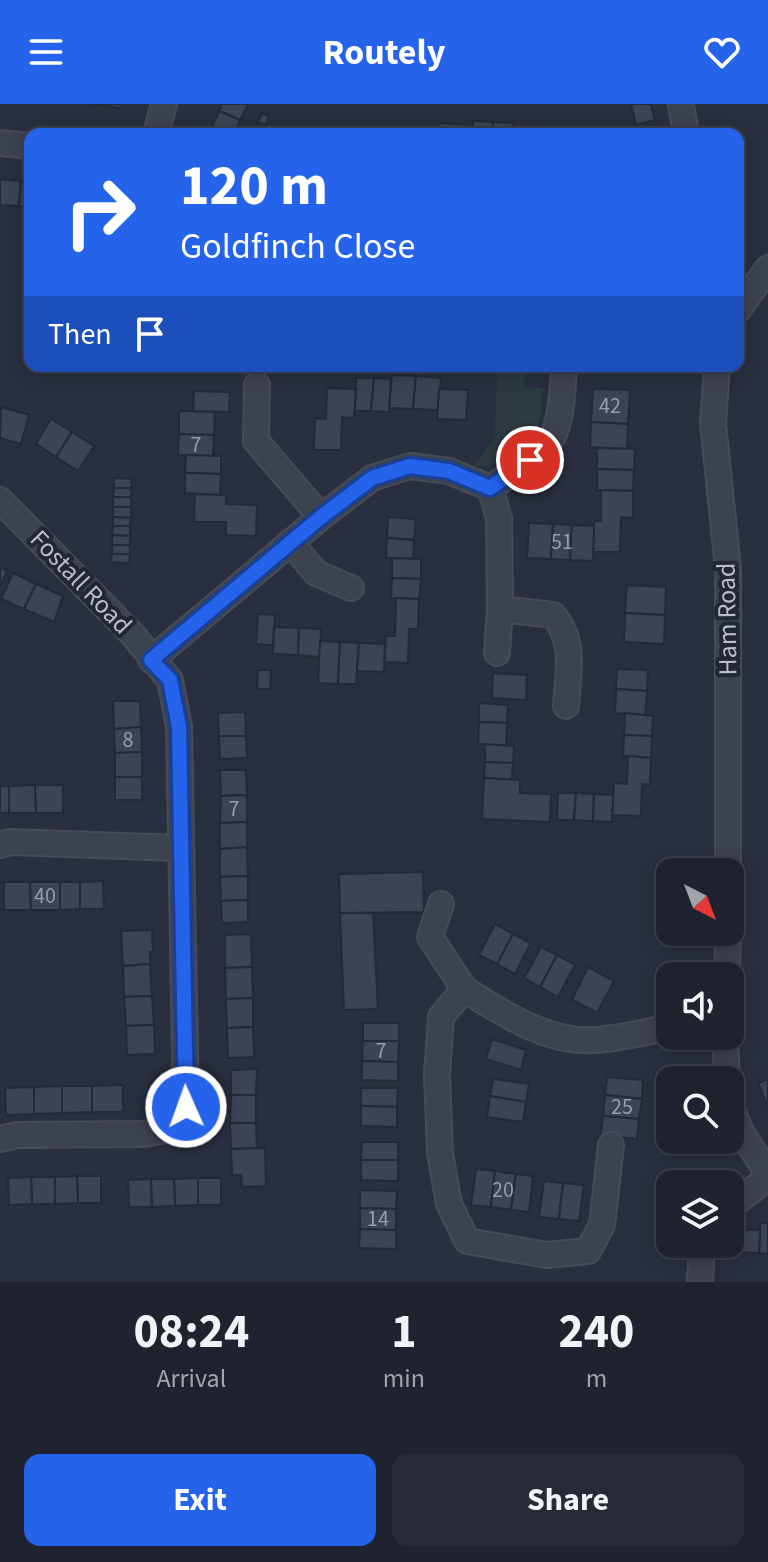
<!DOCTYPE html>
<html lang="en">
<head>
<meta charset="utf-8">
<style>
  :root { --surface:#1f232f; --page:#272b37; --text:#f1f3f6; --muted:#a1a4aa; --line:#3c404b; --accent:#2563eb }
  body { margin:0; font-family:"Source Sans 3",sans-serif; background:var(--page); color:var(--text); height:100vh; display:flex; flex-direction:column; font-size:30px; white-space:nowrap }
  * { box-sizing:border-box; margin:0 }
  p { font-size:26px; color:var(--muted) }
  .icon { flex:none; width:44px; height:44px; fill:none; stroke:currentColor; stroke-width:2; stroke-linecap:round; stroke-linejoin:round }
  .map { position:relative; height:1178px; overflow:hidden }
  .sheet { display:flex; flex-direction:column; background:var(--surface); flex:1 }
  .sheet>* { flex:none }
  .guide { position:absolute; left:24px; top:24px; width:720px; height:244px; border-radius:16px; box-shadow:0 4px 20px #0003,0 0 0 2px var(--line); background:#2563eb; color:#fff; overflow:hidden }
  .needle { width:52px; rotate:138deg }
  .controls { position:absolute; left:656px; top:754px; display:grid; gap:16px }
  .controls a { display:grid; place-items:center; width:88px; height:88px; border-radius:16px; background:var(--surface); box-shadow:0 4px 20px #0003,0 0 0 2px var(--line); font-size:40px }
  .pin { position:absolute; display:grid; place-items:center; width:68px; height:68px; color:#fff; margin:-34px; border:4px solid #fff; border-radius:50%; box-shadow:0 2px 8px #0007 }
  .me { position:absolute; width:88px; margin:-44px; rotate:358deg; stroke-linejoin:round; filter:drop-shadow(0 0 6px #0008) }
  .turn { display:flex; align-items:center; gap:28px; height:168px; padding:0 24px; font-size:36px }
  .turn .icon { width:104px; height:104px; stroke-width:2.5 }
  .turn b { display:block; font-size:56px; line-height:68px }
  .then { display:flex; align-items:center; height:76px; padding:0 24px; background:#0003; gap:16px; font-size:30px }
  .eta { display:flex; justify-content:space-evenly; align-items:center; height:136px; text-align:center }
  .eta b { font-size:48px; font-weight:700; line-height:56px }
  .primary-button { display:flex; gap:16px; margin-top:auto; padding:16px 24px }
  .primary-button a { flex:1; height:92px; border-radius:16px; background:var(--accent); color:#fff; font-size:32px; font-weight:700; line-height:92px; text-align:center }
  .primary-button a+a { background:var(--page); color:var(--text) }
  header { display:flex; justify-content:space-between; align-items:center; height:104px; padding:0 24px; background:var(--accent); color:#fff; font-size:36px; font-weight:700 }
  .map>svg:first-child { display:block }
  .green { fill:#2b3b40 }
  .building { fill:#3b4355; stroke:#242937; stroke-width:2 }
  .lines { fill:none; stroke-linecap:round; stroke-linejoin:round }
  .street-casing { stroke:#474b59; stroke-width:28 }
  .street { stroke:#3d424f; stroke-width:24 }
  .route-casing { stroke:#184099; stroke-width:20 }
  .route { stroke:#2563eb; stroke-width:14 }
  .labels { text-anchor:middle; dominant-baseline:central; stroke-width:8; stroke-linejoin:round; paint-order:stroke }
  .number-label { font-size:22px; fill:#989cab }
  .street-label { font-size:26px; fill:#babdca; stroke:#222735 }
</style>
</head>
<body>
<header><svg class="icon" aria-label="menu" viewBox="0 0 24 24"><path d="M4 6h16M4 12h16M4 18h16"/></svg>Routely<svg class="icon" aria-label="heart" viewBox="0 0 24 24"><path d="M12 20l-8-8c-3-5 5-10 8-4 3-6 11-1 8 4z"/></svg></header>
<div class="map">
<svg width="768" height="1178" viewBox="0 0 768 1178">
  <rect width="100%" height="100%" fill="#292f3f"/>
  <path class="green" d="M498,262H525L524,283L543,284C541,296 542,311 538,322C531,343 495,368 473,361L494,336Z"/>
  <g class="building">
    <path d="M90,0H122V4Z"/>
    <path d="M222,0H246L248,1L240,16L219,7Z"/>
    <path d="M631,0H651L655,16L636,21Z"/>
    <path d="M219,7L240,16L233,30L212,22Z"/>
    <path d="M262,9L269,12L266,21L258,18Z"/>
    <path d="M473,17L493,18L492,30H473Z"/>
    <path d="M493,18L513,19V30H492Z"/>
    <path d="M438,19L473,21V30H438Z"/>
    <path d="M212,22L230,30H208Z"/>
    <path d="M0,75L21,77L19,102L0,101Z"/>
    <path d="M21,77H30V104L19,102Z"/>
    <path d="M392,271L416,272L413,305L389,304Z"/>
    <path d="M416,272L441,274L438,306L413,305Z"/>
    <path d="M356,274H374L371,307H355Z"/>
    <path d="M374,274L391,275L389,308L371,307Z"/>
    <path d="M327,284L356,285L354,314L342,313L341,346H314L315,314L326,315Z"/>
    <path d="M439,285L468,286L466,316L437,315Z"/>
    <path d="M593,285L630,286L628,320L591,318Z"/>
    <path d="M194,287L230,288L229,308L193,307Z"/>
    <path d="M1,303L29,311L21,340L0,334Z"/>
    <path d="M179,307L215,308L214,331L179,330Z"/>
    <path d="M51,315L72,328L56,353L36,340Z"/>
    <path d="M591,318L628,320L627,345L590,343Z"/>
    <path d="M72,328L94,342L78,367L56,353Z"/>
    <path d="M179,330L214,331L213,352L178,351Z"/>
    <path d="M597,344L635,345L634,366L597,365Z"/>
    <path d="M186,351L221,352V370L185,369Z"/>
    <path d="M597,365L634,366L633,387L597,386Z"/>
    <path d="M185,369L221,370L220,391L185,389Z"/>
    <path d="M114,374L132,375L131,384H114Z"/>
    <path d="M114,384H131V393H113Z"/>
    <path d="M601,386L633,387V414L621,413L620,448H593L594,417H601Z"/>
    <path d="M195,390L226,391V400L257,401L256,432L226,431V418H194Z"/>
    <rect x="113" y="393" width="18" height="10"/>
    <path d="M113,403H131V414L113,413Z"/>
    <path d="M113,413L131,414L130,422H113Z"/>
    <path d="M388,413L416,415L414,436L387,434Z"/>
    <path d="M529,419L553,420L551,455L527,454Z"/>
    <path d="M553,420L572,421L570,456L551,455Z"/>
    <path d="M572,421L594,422L593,457L570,456Z"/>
    <path d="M113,422H130V432L112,431Z"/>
    <path d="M112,431L130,432V441H112Z"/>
    <path d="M387,434L414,436L413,455L386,454Z"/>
    <rect x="112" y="441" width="18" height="9"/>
    <path d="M112,450H130L129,459L111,458Z"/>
    <path d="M392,454L421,455V475L392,474Z"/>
    <path d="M0,463L8,467L0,481Z"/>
    <path d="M13,469L36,480L24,505L1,495Z"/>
    <path d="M392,474L421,475L419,495L391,494Z"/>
    <path d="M36,480L63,492L54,518L24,505Z"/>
    <path d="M627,481L666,483L665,511L625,509Z"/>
    <path d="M396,494L419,495L418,525H409L408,559L384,558L386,532H395Z"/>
    <path d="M625,509L665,511L664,540L624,538Z"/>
    <path d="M258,510L275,511L273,541L256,540Z"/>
    <path d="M274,523L299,524L298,551L273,550Z"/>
    <path d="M299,524L321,525L320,553L298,551Z"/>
    <path d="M320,537L340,538L338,580L318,579Z"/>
    <path d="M340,538L359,539L356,580H338Z"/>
    <path d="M359,539L385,540L384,568L357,567Z"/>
    <path d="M617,565L648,566L647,587L616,585Z"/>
    <path d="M258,566H271L270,585H257Z"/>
    <path d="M493,569L527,571L526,596L492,594Z"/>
    <path d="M616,585L647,587L645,611L615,609Z"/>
    <path d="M113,597H140L141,623L114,625Z"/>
    <path d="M479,599L508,601L507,619L479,618Z"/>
    <path d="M245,608L246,632H219L218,609Z"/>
    <path d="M625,609L653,612L652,632L624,631Z"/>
    <path d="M479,618L507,619L506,642L478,640Z"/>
    <path d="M141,623L142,648L115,649L114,625Z"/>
    <path d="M624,631L652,632L651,654L623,652Z"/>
    <path d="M219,632H246L247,654L220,655Z"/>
    <path d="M485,640L514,642L513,659L485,658Z"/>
    <path d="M142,648V673H115V649Z"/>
    <path d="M628,652L651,654L650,681L642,680L641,712L612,711L614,679L627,680Z"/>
    <path d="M485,658L513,659L512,676L484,674Z"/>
    <path d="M220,666H246L247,691L221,692Z"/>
    <rect x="115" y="673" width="27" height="23"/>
    <path d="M484,674L520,676V689L551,690L550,718L482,715Z"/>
    <path d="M35,681L36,709H9V682Z"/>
    <path d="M35,681H63V709H36Z"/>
    <rect x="0" y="682" width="9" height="27"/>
    <path d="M558,689H576L574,716H557Z"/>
    <path d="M576,689L594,690L593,717L574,716Z"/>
    <path d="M594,690L613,691L612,718L593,717Z"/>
    <path d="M247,691V718L220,719L221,692Z"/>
    <path d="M247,718V743L220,745V719Z"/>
    <path d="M247,743L248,772L220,773V745Z"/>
    <path d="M423,768L424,808L340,809L339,770Z"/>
    <path d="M248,772V796L221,797L220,773Z"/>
    <path d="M103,777L104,805H80V778Z"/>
    <path d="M4,778H30L31,806H4Z"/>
    <path d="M30,778H60V806H31Z"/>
    <path d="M60,778H80V805L60,806Z"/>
    <path d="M248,796V818L222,819L221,797Z"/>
    <path d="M340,809H373L378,905L344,906Z"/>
    <path d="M495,820L513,830L497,860L479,851Z"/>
    <path d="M152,826L153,848H150V860L123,862L121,827Z"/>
    <path d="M251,830L252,863L225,864V831Z"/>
    <path d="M513,830L531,839L515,870L497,860Z"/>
    <path d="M541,843L557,851L540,883L524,874Z"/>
    <path d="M557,851L575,861L558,893L540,883Z"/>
    <path d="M150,860L152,892L124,893L123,862Z"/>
    <path d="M252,863L253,894L226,895L225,864Z"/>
    <path d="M588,863L614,877L597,909L572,896Z"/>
    <path d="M152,892L154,921L126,922L124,893Z"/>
    <path d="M253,894V923L227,924L226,895Z"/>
    <rect x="363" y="919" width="36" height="18"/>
    <path d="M154,921L155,950L127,951L126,922Z"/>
    <path d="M253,923L254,953L228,954L227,924Z"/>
    <path d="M492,935L526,946L521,966L486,955Z"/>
    <path d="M363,937H399L398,958L362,957Z"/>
    <path d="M362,957L398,958V977L362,976Z"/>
    <path d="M257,965L256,991H231V966Z"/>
    <path d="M607,973L643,976L642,995L605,991Z"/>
    <path d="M493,975L529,980L526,998L490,992Z"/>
    <path d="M768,975V1003L758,979Z"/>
    <path d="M123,981V1008H92V982Z"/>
    <path d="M62,982H92V1008L62,1009Z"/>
    <path d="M62,982V1009L34,1010V983Z"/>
    <path d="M34,983V1010L6,1011L5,984Z"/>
    <path d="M361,984H398L397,1003L361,1002Z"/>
    <path d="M231,991H256V1019H230Z"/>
    <path d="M605,991L642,995L639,1015L603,1012Z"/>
    <path d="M490,992L526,998L523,1018L487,1013Z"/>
    <path d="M361,1002L397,1003V1023L361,1022Z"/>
    <path d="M603,1012L639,1015L637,1035L601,1031Z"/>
    <path d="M230,1019H256L257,1044L231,1045Z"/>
    <path d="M362,1038H398V1056H361Z"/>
    <path d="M265,1044L266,1082L242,1083L241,1071H232L231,1045Z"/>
    <path d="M361,1056H398V1077L361,1076Z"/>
    <path d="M476,1065L495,1067L491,1103L471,1101Z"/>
    <path d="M495,1067L516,1070L511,1106L491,1103Z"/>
    <path d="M516,1070L533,1072L529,1108L511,1106Z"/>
    <path d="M77,1072H101V1099H78Z"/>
    <path d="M77,1072L78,1099L55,1100V1073Z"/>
    <path d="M31,1073H55V1100H32Z"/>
    <path d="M31,1073L32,1100L9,1101L8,1074Z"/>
    <path d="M198,1074V1101L175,1102L174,1075Z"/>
    <rect x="198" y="1074" width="23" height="27"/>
    <path d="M151,1075L152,1103H129L128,1076Z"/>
    <path d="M151,1075H174L175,1102L152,1103Z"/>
    <path d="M544,1077L563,1079L559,1115L539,1113Z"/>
    <path d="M563,1079L584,1081L579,1117L559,1115Z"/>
    <path d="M360,1086L397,1087L396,1105L360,1104Z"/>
    <path d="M360,1104L396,1105V1126L360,1125Z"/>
    <path d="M760,1119H768V1150L759,1149Z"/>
    <path d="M360,1125L396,1126V1145L359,1144Z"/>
    <path d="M733,1125L760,1126L759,1149L731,1148Z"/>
  </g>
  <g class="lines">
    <g class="street-casing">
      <g id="street">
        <path d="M681,0L686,30"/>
        <path d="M156,30L164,0"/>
        <path d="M0,39L30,42"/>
        <path d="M738,206L768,164"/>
        <path d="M717,262L713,319L728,464V768"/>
        <path d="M257,281L256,337L321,413"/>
        <path d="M490,384C510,370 535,357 550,337C562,320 563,282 564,262"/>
        <path d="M0,396L133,531L170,576L179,623L186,1003L178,1024L144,1030L17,1031L0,1035"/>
        <path d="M290,438L316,469L351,484"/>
        <path d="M500,505L553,511C576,537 568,569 566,602"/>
        <path d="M151,556L321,413L372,374L410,362L449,367L490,384L499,414L500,505L497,549"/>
        <path d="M0,741L10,738L179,744"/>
        <path d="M441,800L430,833L464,885"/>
        <path d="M727,872L728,828"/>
        <path d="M725,932L727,976"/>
        <path d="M730,1001L741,1028L768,1070"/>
        <path d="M611,1041L602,1121L588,1147L547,1151L467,1137L449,1100L440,1049L437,971L441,913L464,885C502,909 549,940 596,936C621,934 646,928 670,923"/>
        <path d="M730,1103L768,1074"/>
        <path d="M700,1178L702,1140"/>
      </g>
    </g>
    <use href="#street" class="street"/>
  </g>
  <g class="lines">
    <g class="route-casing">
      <path id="route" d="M186,1003L179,623L170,576L151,556L321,413L372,374L410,362L449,367L490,384L530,356"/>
    </g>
    <use href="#route" class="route"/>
  </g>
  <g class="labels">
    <g class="number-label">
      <text x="610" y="302">42</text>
      <text x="196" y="341">7</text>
      <text x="562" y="438">51</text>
      <text x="128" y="636">8</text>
      <text x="234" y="705">7</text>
      <text x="45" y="792">40</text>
      <text x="381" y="947">7</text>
      <text x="622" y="1003">25</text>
      <text x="503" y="1086">20</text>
      <text x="378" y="1115">14</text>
    </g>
    <g class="street-label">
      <text transform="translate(81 478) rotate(46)">Fostall Road</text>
      <text transform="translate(727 515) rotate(-91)">Ham Road</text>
    </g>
  </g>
</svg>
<div class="controls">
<a><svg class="needle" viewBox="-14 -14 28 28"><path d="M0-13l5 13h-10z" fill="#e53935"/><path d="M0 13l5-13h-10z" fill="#a1a4aa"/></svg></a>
<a><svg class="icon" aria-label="sound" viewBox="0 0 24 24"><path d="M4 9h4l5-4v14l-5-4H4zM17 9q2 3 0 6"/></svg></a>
<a><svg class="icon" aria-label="search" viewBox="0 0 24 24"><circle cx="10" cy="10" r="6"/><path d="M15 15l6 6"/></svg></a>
<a><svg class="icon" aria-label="layers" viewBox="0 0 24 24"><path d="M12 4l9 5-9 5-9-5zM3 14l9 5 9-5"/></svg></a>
</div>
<div class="pin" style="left:530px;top:356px;background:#d93025"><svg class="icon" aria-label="arrive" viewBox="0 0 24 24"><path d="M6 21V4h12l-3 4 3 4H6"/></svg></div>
<svg class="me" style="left:186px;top:1003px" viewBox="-20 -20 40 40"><circle r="17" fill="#2563eb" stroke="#fff" stroke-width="3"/><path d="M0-11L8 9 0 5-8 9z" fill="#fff"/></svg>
<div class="guide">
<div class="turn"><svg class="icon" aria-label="right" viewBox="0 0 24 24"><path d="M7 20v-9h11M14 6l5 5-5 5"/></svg><div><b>120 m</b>Goldfinch Close</div></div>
<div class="then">Then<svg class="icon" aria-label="arrive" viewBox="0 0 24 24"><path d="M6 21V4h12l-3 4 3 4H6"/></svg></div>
</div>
</div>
<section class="sheet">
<div class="eta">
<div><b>08:24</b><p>Arrival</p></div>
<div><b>1</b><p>min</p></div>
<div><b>240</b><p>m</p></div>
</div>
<div class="primary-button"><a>Exit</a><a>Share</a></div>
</section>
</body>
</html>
